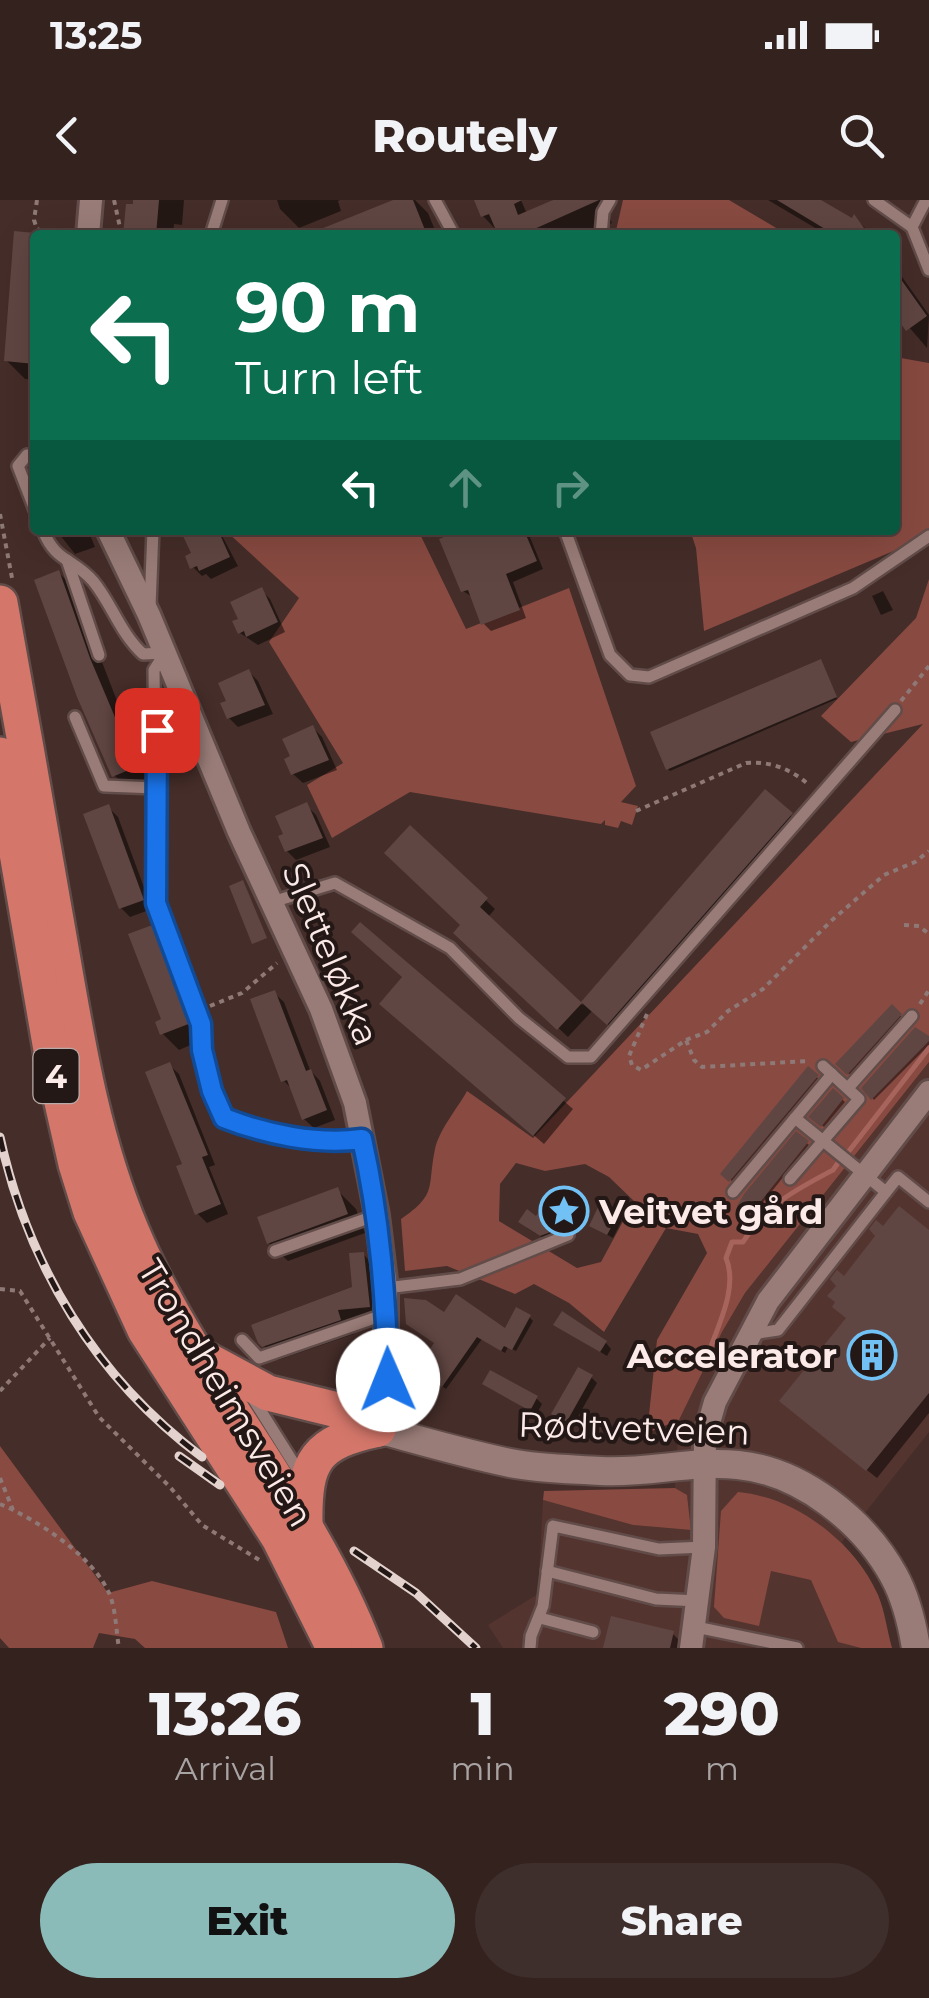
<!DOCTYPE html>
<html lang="en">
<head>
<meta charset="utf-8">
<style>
  :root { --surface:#34221f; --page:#3f2f2c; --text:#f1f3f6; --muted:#a9a4a4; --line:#4e3f3d; --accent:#8bbbb9 }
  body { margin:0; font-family:Montserrat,sans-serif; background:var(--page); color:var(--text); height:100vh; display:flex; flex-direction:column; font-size:38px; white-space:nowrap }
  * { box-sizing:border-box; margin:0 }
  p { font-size:32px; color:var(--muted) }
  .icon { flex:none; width:55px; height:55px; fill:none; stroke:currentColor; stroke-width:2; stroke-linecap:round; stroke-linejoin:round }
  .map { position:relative; height:1448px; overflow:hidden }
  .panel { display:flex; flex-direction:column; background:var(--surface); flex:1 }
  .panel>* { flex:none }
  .top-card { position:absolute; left:30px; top:30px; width:870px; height:305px; border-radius:10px; box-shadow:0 10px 40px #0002,0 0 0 2px var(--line); background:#0b6e4f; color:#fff; overflow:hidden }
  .pin { position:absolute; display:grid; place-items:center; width:85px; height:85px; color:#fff; margin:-42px; border-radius:20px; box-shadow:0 5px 15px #0006 }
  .me { position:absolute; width:110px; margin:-55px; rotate:359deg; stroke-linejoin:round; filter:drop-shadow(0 0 8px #0008) }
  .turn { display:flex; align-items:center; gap:35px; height:210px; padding:0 40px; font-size:45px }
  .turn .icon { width:130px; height:130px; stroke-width:2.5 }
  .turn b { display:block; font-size:70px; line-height:85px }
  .lanes { display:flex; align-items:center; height:95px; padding:0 40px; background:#0003; justify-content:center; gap:50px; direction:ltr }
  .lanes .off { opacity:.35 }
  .eta { display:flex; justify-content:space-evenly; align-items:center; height:170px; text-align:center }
  .eta b { font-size:60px; font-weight:800; line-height:70px }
  .primary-button { display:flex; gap:20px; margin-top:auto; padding:20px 40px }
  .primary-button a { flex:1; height:115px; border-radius:60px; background:var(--accent); color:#111; font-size:40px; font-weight:800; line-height:115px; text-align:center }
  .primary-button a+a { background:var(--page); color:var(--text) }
  .status { display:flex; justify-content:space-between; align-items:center; height:70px; padding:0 50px; background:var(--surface); direction:ltr }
  .status svg { height:28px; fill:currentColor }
  header { display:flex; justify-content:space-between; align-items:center; height:130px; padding:0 40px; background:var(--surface); font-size:45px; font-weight:800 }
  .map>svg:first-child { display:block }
  .built { fill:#54342f }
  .green { fill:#884a41; fill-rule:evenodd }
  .shadow { fill:#0007 }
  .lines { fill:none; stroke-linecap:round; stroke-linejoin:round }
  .stream { stroke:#a6645d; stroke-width:5 }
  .building { fill:#604642 }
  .service-casing { stroke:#614c49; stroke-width:16 }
  .minor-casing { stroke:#614c49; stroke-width:28 }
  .tertiary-casing { stroke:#614c49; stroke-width:32 }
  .trunk-casing { stroke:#614c49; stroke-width:40 }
  .path { stroke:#8e7976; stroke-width:4; stroke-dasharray:5 5; stroke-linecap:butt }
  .service { stroke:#997c77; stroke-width:11 }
  .minor { stroke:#997c77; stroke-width:22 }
  .tertiary { stroke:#997c77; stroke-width:28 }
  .trunk { stroke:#d4766a; stroke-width:35 }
  .rail-casing { stroke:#e3d2ce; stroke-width:9 }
  .rail { stroke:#241816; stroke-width:5; stroke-dasharray:15; stroke-linecap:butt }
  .route-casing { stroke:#114b97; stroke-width:25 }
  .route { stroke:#1a73e8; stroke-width:18 }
  .labels { text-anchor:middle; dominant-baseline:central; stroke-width:8; stroke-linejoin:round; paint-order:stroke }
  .shield { fill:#241816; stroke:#baaba8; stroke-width:2.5 }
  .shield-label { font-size:32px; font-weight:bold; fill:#fbeae7 }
  .street-label { font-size:35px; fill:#fbeae7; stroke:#241816 }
  .poi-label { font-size:35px; font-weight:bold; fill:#fbeae7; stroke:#241816; text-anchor:start }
</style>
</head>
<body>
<div class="status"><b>13:25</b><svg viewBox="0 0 49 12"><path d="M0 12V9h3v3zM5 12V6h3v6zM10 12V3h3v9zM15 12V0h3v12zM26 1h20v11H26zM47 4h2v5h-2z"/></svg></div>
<header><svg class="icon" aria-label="back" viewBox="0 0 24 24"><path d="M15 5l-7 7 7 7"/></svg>Routely<svg class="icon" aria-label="search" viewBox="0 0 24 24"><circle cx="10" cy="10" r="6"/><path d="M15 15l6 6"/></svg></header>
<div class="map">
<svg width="929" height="1448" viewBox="0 0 929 1448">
  <rect width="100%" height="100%" fill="#452d29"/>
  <path class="built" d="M929,862V1232L842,1342L878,1394L892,1448H503L488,1425L538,1394L543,1300L633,1325L691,1330L687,1296L675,1288L679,1220L722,1132L745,1093Z"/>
  <g class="green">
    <path d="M623,0H729L788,35H615Z"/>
    <path d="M895,157L929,163V336L704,431L696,348L690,330H895Z"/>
    <path d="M225,330H418L466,429L569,388L636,586L621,602L638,606L632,625L621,621L618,628L605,625V620L601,624L410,592L332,638L307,585L343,563L269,442L299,398Z"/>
    <path d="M929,379V862L745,1093L722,1132L679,1220L647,1233L657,1140L707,1053L698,1034L666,1028L604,1132L569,1103L534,1084L515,1094L447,1066L405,1071L401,1019C438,994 427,987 435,949C439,930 457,909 467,891L533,938L923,524L851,542L821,516L916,418ZM516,963L545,971L585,964L609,977L634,1001L601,1062L577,1068L499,1021L500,984Z"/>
    <path d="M0,1246L108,1393L152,1381L276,1412L288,1448H145L135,1439L99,1433L93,1448H9L0,1438Z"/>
    <path d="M675,1288L687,1295L691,1330L633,1325L543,1300L544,1291Z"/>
    <path d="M738,1292C795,1297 855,1342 878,1395C885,1411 887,1431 892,1448H861L838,1442L811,1380L771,1371L759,1426L724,1418L714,1407L721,1311Z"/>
  </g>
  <g class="shadow">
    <path d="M135,0H184L182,25L174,24L173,35H126Z"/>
    <path d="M277,0H340L338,1L341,11L299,28L280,9Z"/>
    <path d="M394,0H415L428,13L437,35H305L304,32L315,28L319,32Z"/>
    <path d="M477,0H521L527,14L553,2L552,0H603L612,23L584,35H501L483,16Z"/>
    <path d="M768,0H816L853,22L855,18L872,35H827Z"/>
    <path d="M35,35V180L25,179L6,160Z"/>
    <path d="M895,67L929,115L927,148L895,111Z"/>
    <path d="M56,330H88L95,347L75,354Z"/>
    <path d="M201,330H219L238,366L211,379L206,374L202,376L193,367Z"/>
    <path d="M467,330H527L543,369L513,382L526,418L491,431L483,423L474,398L463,391Z"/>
    <path d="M59,373L73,387L148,581L128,589L114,575Z"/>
    <path d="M261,390L270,399L285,432L258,445L240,433Z"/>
    <path d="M883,391L893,410L881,415L872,396Z"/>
    <path d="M822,464L837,499L670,571L668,569Z"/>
    <path d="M249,472L258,481L273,514L238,527L229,518Z"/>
    <path d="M313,528L322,537L337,570L303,583L293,574Z"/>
    <path d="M766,593L800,624L617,832L592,811L568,837L456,733L463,725L411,628L495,709L488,717L582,805Z"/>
    <path d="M306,605L316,615L330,647L296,660L287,651V635Z"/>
    <path d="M108,607L118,617L152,709L130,717L121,708Z"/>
    <path d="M360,725L573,909L544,944L391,813L405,777Z"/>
    <path d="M154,727L170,743L205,839L179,850L163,834L158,823L164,820Z"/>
    <path d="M274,793L284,802L310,870L320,881L335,920L314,928L304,919L294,891L283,880Z"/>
    <path d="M892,808L902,817L850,875L838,864Z"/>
    <path d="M929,840V845L874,900L864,888Z"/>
    <path d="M169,865L179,874L215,965L209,967L228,1014L207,1023L197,1013L185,965Z"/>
    <path d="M808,870L819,879L733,982L723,974Z"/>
    <path d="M833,891L845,902L824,927L812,917Z"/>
    <path d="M797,935L809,945L752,1016L740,1006Z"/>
    <path d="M337,990L356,1009L365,1033L288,1061L269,1043Z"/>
    <path d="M551,998L575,1016L562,1035L548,1041L527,1028Z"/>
    <path d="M617,1015L622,1020L613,1038L592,1026Z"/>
    <path d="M884,1029L929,1034V1213L877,1278L792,1210L848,1119L844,1079Z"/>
    <path d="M363,1054L378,1069L383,1120L350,1124L354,1134L278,1160L264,1146L355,1089Z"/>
    <path d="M444,1115L505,1131L529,1117L533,1121L516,1151L508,1147L505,1153L482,1139L446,1189L422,1172L437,1143Z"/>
    <path d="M556,1125L606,1143L611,1149L607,1156Z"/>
    <path d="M591,1177L597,1183L572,1227L555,1214Z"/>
    <path d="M485,1184L536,1198L542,1204L536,1215Z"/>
    <path d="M672,1433L687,1448H606Z"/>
  </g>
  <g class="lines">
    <g class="stream">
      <path d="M849,951L929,848"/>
      <path d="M706,1160C716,1129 739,1089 726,1058L732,1042H743C766,1005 795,990 833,970L838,963"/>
    </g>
  </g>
  <g class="building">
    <path d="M133,0H159L156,35H123L126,4H133Z"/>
    <path d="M393,0H413L427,35H306Z"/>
    <path d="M474,0H522L514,4L518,15L553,0H599L521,35H498L489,14L481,17Z"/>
    <path d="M777,0H821L852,18L854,14L869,35H835Z"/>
    <path d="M14,31L35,33V164L4,161Z"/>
    <path d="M895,71L927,116L906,131L895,115Z"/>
    <path d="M195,330H218L230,357L199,371L197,366L190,369L185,356L191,353L183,336Z"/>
    <path d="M461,330H524L537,361L506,374L520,410L481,425L468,390L461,392L439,339Z"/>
    <path d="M59,370L90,458L136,567L112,577L77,497L34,380Z"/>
    <path d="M262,387L278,422L246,437L244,431L238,434L232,421L238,419L230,402Z"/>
    <path d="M821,459L837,497L666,570L650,532Z"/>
    <path d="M249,469L265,505L227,519L220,503L226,501L218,483Z"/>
    <path d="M313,525L329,560L291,575L284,559L290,556L282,539Z"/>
    <path d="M765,589L793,613L607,825L582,803L557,830L453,733L460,725L384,653L410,625L488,698L480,707L581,802Z"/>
    <path d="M307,602L323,638L285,652L278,636L283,634L275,616Z"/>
    <path d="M109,604L144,700L119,709L83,614Z"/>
    <path d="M243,680L267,738L252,744L229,686Z"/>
    <path d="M360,722L566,898L533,936L379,804L402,777L351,732Z"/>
    <path d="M155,724L191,823L160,835L155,822L161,819L128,734Z"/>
    <path d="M275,790L306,871L311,869L327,910L302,920L287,880L281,882L250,799Z"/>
    <path d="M892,804L902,814L847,875L835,864Z"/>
    <path d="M915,827L929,836V841L871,900L861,888Z"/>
    <path d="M170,862L208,955L202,957L221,1004L195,1015L176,966L182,964L145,872Z"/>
    <path d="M808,866L819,875L729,982L720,974Z"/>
    <path d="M833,888L844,898L821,927L808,917Z"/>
    <path d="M796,931L809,941L749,1016L737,1006L744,994Z"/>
    <path d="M338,987L348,1014L267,1044L257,1017Z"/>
    <path d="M550,995L570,1008L556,1030L540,1036L518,1022L527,1009L536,1016Z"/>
    <path d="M600,1003L619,1013L607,1035L589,1026Z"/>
    <path d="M899,1006L929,1030V1193L866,1271L779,1201L846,1118L832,1107L835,1102L827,1096L836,1086L830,1079L837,1070L844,1076L875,1036L869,1029L876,1020L883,1026Z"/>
    <path d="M364,1052L370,1107L338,1110L341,1120L262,1147L258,1143L251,1125L352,1087L349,1053Z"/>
    <path d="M456,1094L505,1128L516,1107L531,1115L512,1150L504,1146L501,1151L477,1137L442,1187L416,1169L434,1143L406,1124L404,1098L426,1100L444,1112Z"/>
    <path d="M562,1111L607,1141L600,1152L553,1125Z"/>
    <path d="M578,1167L593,1175L566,1223L551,1214Z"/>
    <path d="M490,1170L538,1196L530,1211L482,1184Z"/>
    <path d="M611,1416L674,1431L670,1448H603Z"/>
  </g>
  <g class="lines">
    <g class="service-casing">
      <g id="service">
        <path d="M435,0L454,35"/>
        <path d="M874,0L912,27L929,70"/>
        <path d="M912,27L926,0"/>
        <path d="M211,35L222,0"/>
        <path d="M601,35L603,12L610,0"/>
        <path d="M27,255L18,266L35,310"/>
        <path d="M43,330C55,362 73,358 93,381C112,404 120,433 143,454L165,453"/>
        <path d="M565,330L610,455L630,475L649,477L853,388L929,336"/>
        <path d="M67,360L99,455"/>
        <path d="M150,406L153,330"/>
        <path d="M165,453L154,470L157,703L201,824L202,850L211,891L224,918C265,934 317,945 362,939"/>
        <path d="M75,517L104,586L157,588"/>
        <path d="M272,702L335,683L450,748L519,818L568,857H591L895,510"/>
        <path d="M848,888L912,816"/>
        <path d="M795,918L886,992L898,977L929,1002"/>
        <path d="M790,979L859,899L823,866"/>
        <path d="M733,992L832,874"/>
        <path d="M275,1051L377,1015"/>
        <path d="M386,1088L460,1079L568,1035"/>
        <path d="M752,1134L778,1130L886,992"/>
        <path d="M242,1140L259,1158L386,1114"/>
        <path d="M252,1197L301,1275"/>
        <path d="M547,1371L656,1399L699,1401"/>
        <path d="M540,1418L593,1432"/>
        <path d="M696,1427L797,1448"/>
        <path d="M530,1448L531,1436L543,1406L553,1326L659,1349L704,1347"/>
      </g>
    </g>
    <g class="minor-casing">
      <g id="minor">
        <path d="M88,35L91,0"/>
        <path d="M108,330L149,415L239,632L321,809L355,903L377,1015L386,1088V1231"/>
        <path d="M691,1448L704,1347L705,1237L715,1202L768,1101L929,892"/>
      </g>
    </g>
    <g class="tertiary-casing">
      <path id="tertiary" d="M378,1229C421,1241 466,1254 510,1263C540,1269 572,1269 601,1271C647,1274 692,1260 738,1265C801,1271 864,1321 894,1376C906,1398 912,1423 916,1448"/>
    </g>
    <g class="trunk-casing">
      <g id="trunk">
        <path d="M0,403C20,512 39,622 58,731C76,834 91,936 132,1032C194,1179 307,1298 365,1448"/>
        <path d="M0,555L54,867L76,964L91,1012L145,1130L279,1338L334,1448"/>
        <path d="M207,1160L268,1193L362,1216L378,1229"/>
        <path d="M305,1323C304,1260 316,1242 378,1229"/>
      </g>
    </g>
    <g class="path">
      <path d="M37,0L34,20L37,29L51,35"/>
      <path d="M114,0L121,32"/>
      <path d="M0,314L12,378"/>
      <path d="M901,501L929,466"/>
      <path d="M636,611L746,563C771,561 791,569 809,585"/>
      <path d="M904,725L919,726L929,734"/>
      <path d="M920,804L929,790"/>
      <path d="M210,806L242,793L277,763"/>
      <path d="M647,814L629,856L632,865L641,870L686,840L694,860L702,867L809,861"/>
      <path d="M686,840L707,832L728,811L763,789L831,721L884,675L915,662L929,651"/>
      <path d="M0,1089L20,1091L99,1217L170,1287L202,1325L261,1361"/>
      <path d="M0,1191L50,1138"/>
      <path d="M0,1278L13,1310"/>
      <path d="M0,1304C37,1320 92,1355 109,1393C116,1409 116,1431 119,1448"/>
    </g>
    <use href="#service" class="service"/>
    <use href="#minor" class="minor"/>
    <use href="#tertiary" class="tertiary"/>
    <use href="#trunk" class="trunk"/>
    <g class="rail-casing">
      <g id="rail">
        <path d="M0,937C28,1066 96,1178 202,1257"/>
        <path d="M179,1256L220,1285"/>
        <path d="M354,1351L416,1393L476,1448"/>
      </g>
    </g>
    <use href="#rail" class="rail"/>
  </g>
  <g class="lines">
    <g class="route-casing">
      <path id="route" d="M157,530L156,703L201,824L202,850L212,891L224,918C265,934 317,945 362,939C380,1019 386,1098 388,1180"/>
    </g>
    <use href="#route" class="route"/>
  </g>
  <defs>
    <g id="sight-ring" transform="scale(2.5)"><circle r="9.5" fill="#241816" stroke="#72c1f5" stroke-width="1.5"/><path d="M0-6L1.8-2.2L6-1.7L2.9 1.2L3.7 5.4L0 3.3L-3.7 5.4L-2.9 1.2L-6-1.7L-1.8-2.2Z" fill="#72c1f5"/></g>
    <g id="building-ring" transform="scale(2.5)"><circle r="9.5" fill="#241816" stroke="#72c1f5" stroke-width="1.5"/><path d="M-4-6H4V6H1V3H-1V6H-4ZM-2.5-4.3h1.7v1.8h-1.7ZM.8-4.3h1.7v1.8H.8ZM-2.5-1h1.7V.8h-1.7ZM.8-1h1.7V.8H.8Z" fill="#72c1f5"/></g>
  </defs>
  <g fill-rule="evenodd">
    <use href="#sight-ring" x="564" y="1011"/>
    <use href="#building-ring" x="872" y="1155"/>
  </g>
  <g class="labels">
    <rect class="shield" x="33.5" y="849" width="45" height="54" rx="8"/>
    <g class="shield-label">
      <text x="56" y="876">4</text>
    </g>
    <g class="street-label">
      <text transform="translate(331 754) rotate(67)">Sletteløkka</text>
      <text transform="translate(226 1193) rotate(59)">Trondheimsveien</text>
      <text transform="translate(634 1228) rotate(2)">Rødtvetveien</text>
    </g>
    <g class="poi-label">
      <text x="599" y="1011">Veitvet gård</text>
      <text x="837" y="1155" text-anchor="end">Accelerator</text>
    </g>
  </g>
</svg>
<div class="pin" style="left:157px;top:530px;background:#d93025"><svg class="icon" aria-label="arrive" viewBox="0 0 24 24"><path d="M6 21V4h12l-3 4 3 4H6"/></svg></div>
<svg class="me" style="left:388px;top:1180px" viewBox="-20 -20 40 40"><circle r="19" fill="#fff"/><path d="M0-13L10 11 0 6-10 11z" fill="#1a73e8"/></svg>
<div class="top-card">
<div class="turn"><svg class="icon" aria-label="left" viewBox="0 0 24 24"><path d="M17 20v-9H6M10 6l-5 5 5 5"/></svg><div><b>90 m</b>Turn left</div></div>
<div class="lanes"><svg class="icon" aria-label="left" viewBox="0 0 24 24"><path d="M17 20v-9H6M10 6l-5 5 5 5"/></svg><svg class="icon off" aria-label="ahead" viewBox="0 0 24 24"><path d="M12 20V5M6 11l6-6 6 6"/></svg><svg class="icon off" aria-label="right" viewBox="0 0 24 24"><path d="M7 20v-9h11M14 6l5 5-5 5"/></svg></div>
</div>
</div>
<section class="panel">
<div class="eta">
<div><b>13:26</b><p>Arrival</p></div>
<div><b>1</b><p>min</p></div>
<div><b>290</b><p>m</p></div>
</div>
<div class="primary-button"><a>Exit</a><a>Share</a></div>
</section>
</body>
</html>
